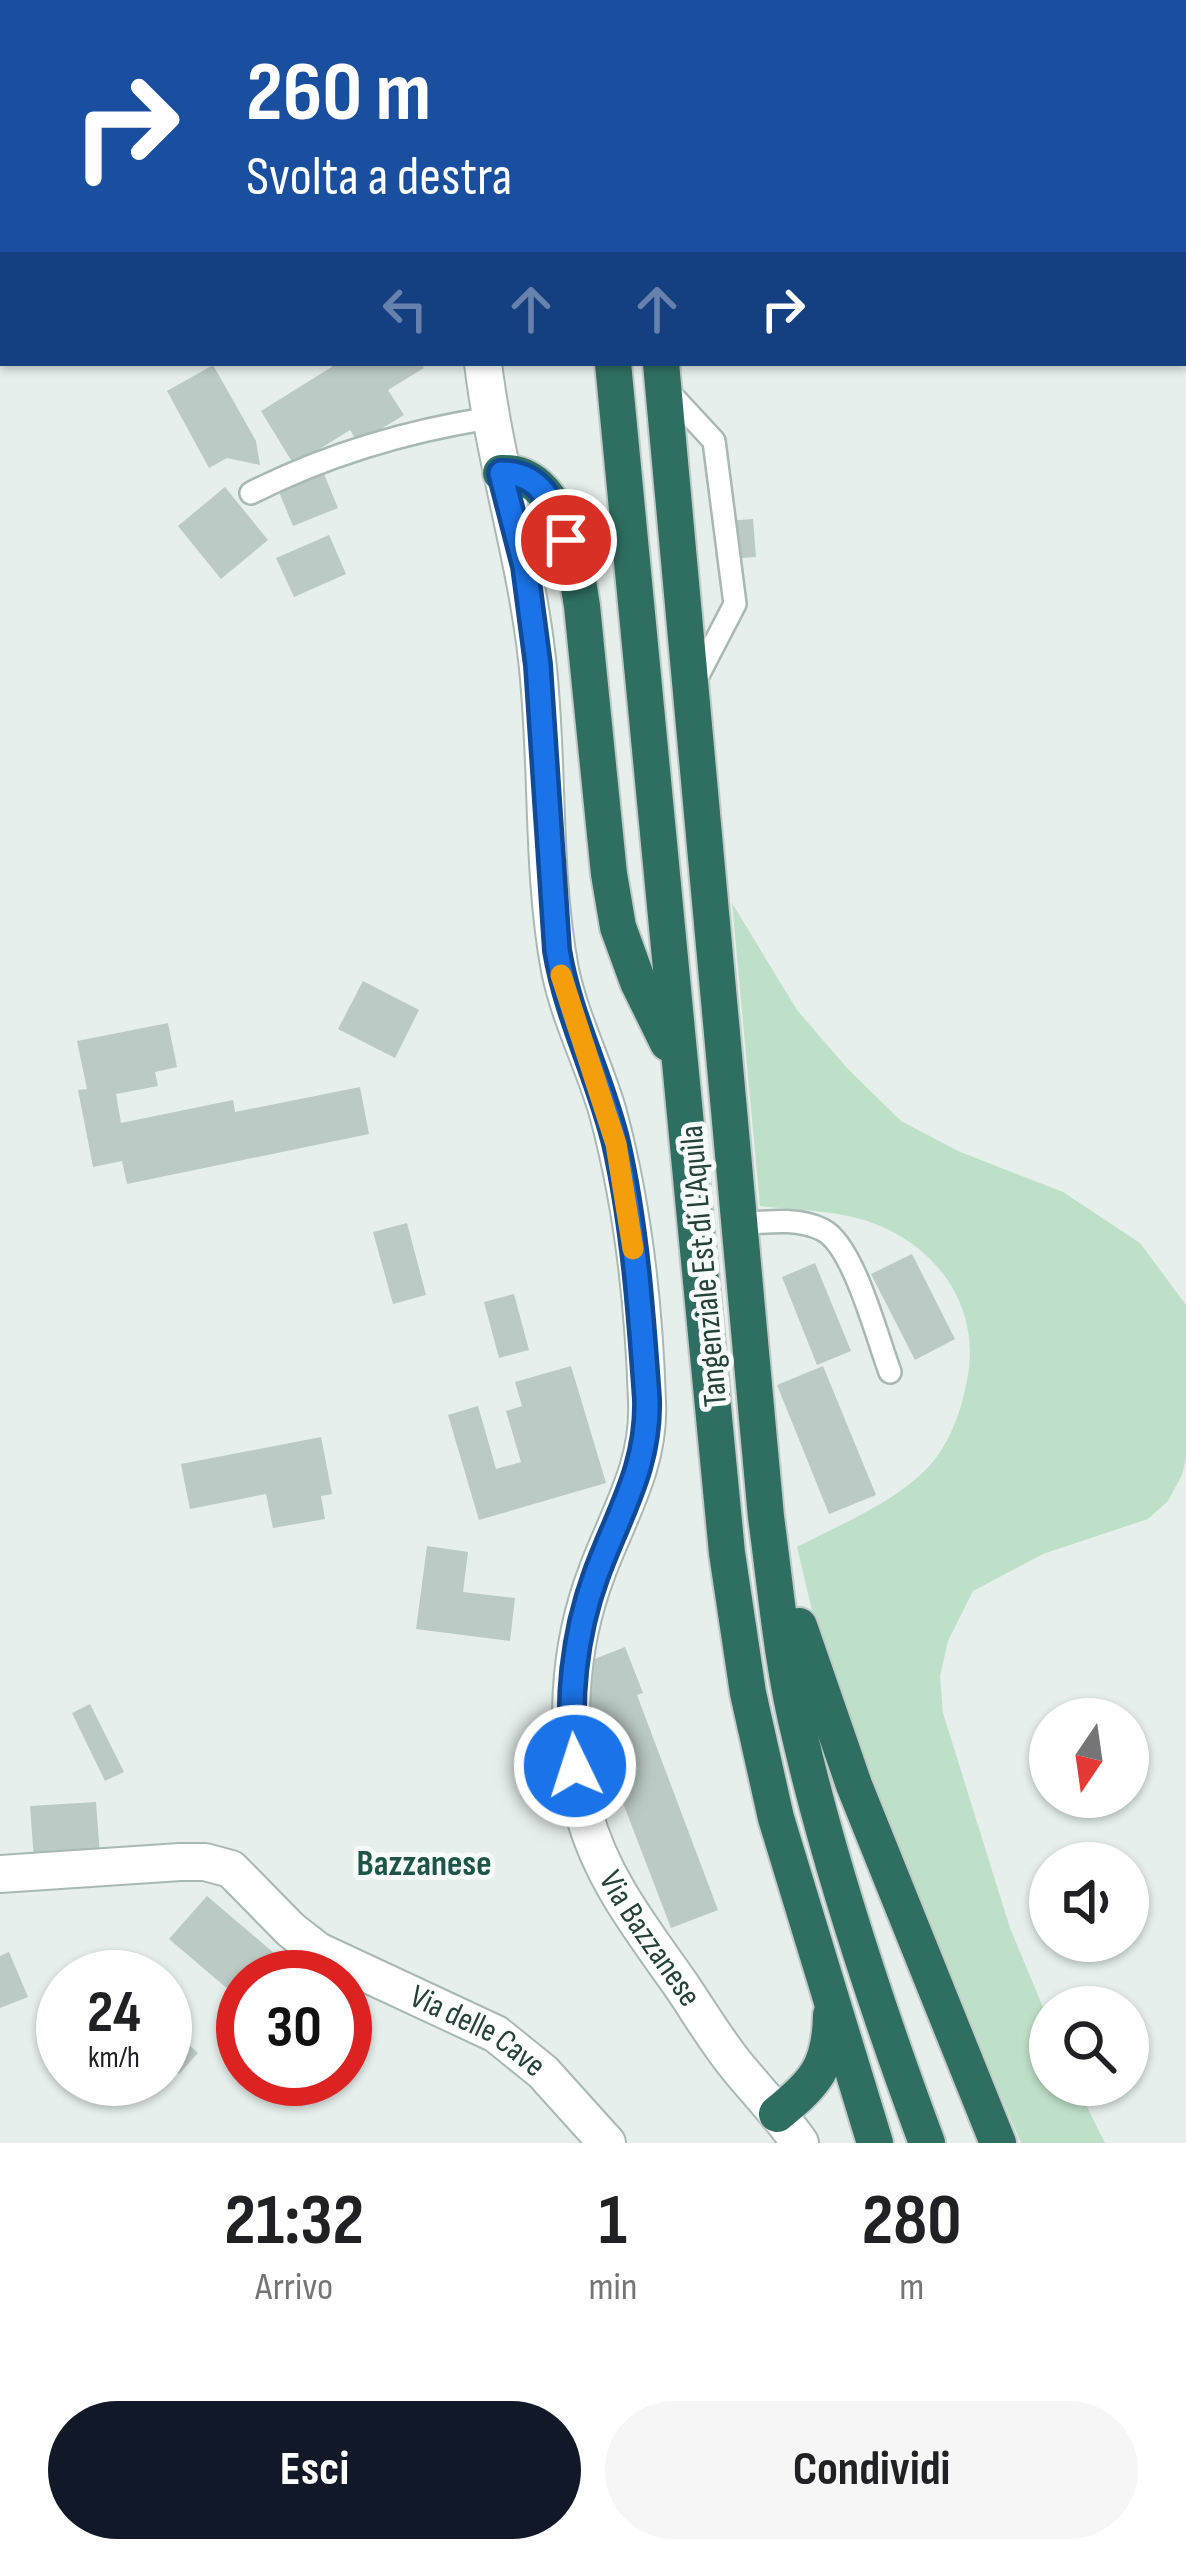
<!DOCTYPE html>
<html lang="it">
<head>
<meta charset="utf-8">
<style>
  :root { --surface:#fff; --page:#f6f6f6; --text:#202124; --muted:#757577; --accent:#111827 }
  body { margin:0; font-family:"Sofia Sans Condensed",sans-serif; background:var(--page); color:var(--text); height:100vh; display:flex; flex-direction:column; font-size:45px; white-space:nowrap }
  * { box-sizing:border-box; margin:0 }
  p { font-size:39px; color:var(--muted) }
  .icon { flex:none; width:66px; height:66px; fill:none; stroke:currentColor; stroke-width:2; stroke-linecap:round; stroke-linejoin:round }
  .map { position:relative; height:2143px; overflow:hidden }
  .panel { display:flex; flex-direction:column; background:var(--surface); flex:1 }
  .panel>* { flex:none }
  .banner { position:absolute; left:0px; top:0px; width:1188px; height:366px; box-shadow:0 3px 9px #0004; background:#1a4fa0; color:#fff; overflow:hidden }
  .needle { width:78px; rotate:193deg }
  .buttons { position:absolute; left:1029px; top:1698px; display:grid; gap:24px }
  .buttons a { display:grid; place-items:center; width:120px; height:120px; border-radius:50%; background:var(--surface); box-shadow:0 3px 9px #0004; font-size:60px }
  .speed { position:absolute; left:36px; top:1950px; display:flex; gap:24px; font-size:60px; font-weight:700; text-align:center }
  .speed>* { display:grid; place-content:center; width:156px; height:156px; border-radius:50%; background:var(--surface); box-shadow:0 3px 9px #0004; line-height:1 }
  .speed small { font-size:30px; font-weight:400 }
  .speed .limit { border:18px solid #d22; background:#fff; color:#111 }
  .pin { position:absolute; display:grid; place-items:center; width:102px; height:102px; color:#fff; margin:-51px; border:6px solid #fff; border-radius:50%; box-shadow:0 3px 12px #0007 }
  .me { position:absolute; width:132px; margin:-66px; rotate:356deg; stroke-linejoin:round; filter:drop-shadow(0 0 9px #0008) }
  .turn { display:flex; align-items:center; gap:42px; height:252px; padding:0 48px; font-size:54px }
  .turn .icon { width:156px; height:156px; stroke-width:2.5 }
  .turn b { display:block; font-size:84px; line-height:102px }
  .lanes { display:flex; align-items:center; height:114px; padding:0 48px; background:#0003; justify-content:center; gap:60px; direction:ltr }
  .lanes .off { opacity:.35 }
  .eta { display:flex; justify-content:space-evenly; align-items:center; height:204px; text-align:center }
  .eta b { font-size:72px; font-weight:700; line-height:84px }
  .button { display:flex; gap:24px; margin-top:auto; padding:24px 48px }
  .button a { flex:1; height:138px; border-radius:72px; background:var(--accent); color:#fff; font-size:48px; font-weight:700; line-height:138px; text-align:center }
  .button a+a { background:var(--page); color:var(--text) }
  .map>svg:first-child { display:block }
  .green { fill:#bfe0c8 }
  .building { fill:#bbcac4 }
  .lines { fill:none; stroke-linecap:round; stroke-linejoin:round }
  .lane-casing { stroke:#a8b8b2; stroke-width:26 }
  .street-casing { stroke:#a8b8b2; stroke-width:40 }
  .highway-casing { stroke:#c2cac8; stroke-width:40 }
  .lane { stroke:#fff; stroke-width:21 }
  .street { stroke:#fff; stroke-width:36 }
  .highway { stroke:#2f6f62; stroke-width:36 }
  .route-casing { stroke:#114b97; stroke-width:30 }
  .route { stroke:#1a73e8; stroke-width:21 }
  .slow { stroke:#f59e0b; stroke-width:21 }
  .labels { text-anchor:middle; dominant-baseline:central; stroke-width:10; stroke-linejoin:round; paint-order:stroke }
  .street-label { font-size:33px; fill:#24423a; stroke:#f7fbf9 }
  .neighbourhood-label { font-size:36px; font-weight:bold; fill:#1f5548; stroke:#f7fbf9 }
</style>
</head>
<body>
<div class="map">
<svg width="1186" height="2143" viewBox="0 0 1186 2143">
  <rect width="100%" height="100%" fill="#e6efeb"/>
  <path class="green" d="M732,903L797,1010L847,1068L901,1121L958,1151L1063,1192L1140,1243L1186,1305V1458L1182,1475L1168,1501L1148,1519L1043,1554L973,1591L948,1641L940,1676L943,1713L1010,1928L1050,2024V2085H1076L1105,2143H1021L866,1782L815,1623L797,1547C837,1526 884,1507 918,1477C947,1452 960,1417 967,1380C984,1297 923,1229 843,1215C816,1210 787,1209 760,1206Z"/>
  <g class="building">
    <path d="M338,363H421L424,368L388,390L404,415L358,443L350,430L294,465L261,411Z"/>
    <path d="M213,365L256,441L260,465L227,458L209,468L167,391Z"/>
    <path d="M324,474L338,508L293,526L279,492Z"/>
    <path d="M225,487L268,540L221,579L178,526Z"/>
    <path d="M753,519L756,557L716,560L713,522Z"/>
    <path d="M329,535L346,574L294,597L276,558Z"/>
    <path d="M363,981L419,1010L395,1058L338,1029Z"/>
    <path d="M168,1023L177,1067L155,1072L158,1086L116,1094L121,1123L233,1100L235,1112L360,1087L369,1134L127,1184L122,1161L93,1167L78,1090L87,1089L77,1041Z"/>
    <path d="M407,1223L426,1295L393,1304L373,1232Z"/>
    <path d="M912,1254L955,1339L915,1360L871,1274Z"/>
    <path d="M815,1263L851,1351L817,1365L782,1277Z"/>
    <path d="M514,1294L529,1350L499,1358L484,1302Z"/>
    <path d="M571,1366L606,1483L479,1520L448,1415L478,1406L496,1469L521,1462L506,1411L522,1406L515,1382Z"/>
    <path d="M823,1366L876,1495L829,1514L777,1385Z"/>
    <path d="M321,1437L332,1494L321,1496L325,1519L273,1528L266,1494L190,1509L181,1464Z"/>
    <path d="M427,1546L468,1552L463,1592L515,1598L510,1641L416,1629Z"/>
    <path d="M625,1647L643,1693L637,1695L718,1910L671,1928L590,1717L592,1660Z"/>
    <path d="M90,1704L124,1772L105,1781L72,1713Z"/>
    <path d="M96,1802L100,1856L34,1860L30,1806Z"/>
    <path d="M207,1896L302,1977H243V2002L169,1939Z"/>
    <path d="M9,1952L28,1997L0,2008V1956Z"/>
    <path d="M165,2023L198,2053L179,2074L165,2060Z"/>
  </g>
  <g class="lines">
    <g class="lane-casing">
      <g id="lane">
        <path d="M383,0L384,3"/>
        <path d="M709,0V3"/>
        <path d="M664,387L714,441L735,604L693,685"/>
        <path d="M251,493C326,455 407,431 490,418"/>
        <path d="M739,1224C766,1222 798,1217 823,1230C854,1246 877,1338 890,1372"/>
      </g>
    </g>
    <g class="street-casing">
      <g id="street">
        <path d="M425,0L426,3"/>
        <path id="s1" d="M483,363C495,463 526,559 537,659C549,762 541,868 560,970C570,1019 594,1064 608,1113C633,1206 644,1306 647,1402C650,1466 618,1515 597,1572C568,1648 563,1735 584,1813C601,1878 643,1931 681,1985C700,2013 718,2044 740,2070C760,2094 782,2117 800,2143"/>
        <path id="s2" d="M0,1874L180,1862H205L231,1869L291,1930L318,1951L496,2034L543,2072L607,2143"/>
      </g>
    </g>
    <g class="highway-casing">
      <g id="highway">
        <path d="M580,0L581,3"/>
        <path d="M632,0V3"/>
        <path d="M613,363L727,1553L748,1693L776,1818L875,2143"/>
        <path d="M661,363L766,1517C776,1590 782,1665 800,1737C832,1874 878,2011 927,2143"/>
        <path d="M501,473C561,470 575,561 582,606L609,874L618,927L638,982L668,1043"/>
        <path d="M799,1626L854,1785L998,2143"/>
        <path d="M777,2114C816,2082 830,2067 831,2015"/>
      </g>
    </g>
    <use href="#lane" class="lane"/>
    <use href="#street" class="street"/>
    <use href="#highway" class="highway"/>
  </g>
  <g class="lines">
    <g class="route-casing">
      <path id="route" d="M566,540C554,506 542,472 501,473L525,566L538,665L557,950C568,1017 600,1077 616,1143C635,1227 641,1314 647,1399C649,1468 618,1514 596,1575C574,1635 567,1703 575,1766"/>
    </g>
    <use href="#route" class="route"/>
    <path class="slow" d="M561,975L616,1144L633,1249"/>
  </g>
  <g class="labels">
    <g class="street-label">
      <text transform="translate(704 1266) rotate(-95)">Tangenziale Est di L'Aquila</text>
      <text stroke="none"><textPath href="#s1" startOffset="1623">Via Bazzanese</textPath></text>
      <text stroke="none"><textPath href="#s2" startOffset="531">Via delle Cave</textPath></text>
    </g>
    <g class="neighbourhood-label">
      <text x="424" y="1864">Bazzanese</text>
    </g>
  </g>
</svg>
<div class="buttons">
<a><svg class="needle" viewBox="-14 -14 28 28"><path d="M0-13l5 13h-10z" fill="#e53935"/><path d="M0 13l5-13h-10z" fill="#757577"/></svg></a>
<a><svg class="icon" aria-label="sound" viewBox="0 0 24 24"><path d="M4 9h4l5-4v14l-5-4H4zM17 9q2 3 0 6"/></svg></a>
<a><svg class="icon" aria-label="search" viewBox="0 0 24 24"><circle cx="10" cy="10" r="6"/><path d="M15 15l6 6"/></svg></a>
</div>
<div class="speed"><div>24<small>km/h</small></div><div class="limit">30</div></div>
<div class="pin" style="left:566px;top:540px;background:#d93025"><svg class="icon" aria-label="arrive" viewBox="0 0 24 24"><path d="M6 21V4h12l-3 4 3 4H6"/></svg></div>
<svg class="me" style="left:575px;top:1766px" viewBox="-20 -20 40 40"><circle r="17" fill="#1a73e8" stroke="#fff" stroke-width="3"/><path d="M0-11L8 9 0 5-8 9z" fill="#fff"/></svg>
<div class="banner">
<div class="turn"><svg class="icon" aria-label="right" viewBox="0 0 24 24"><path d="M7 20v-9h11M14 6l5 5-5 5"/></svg><div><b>260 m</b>Svolta a destra</div></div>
<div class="lanes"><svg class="icon off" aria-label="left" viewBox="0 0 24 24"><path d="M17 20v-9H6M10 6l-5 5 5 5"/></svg><svg class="icon off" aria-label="ahead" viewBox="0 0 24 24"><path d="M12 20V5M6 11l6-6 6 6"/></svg><svg class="icon off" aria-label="ahead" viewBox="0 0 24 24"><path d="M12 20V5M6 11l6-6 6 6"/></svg><svg class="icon" aria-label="right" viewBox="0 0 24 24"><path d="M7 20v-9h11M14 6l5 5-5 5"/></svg></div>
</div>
</div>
<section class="panel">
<div class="eta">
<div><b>21:32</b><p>Arrivo</p></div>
<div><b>1</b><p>min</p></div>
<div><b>280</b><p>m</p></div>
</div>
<div class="button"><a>Esci</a><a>Condividi</a></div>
</section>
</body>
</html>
